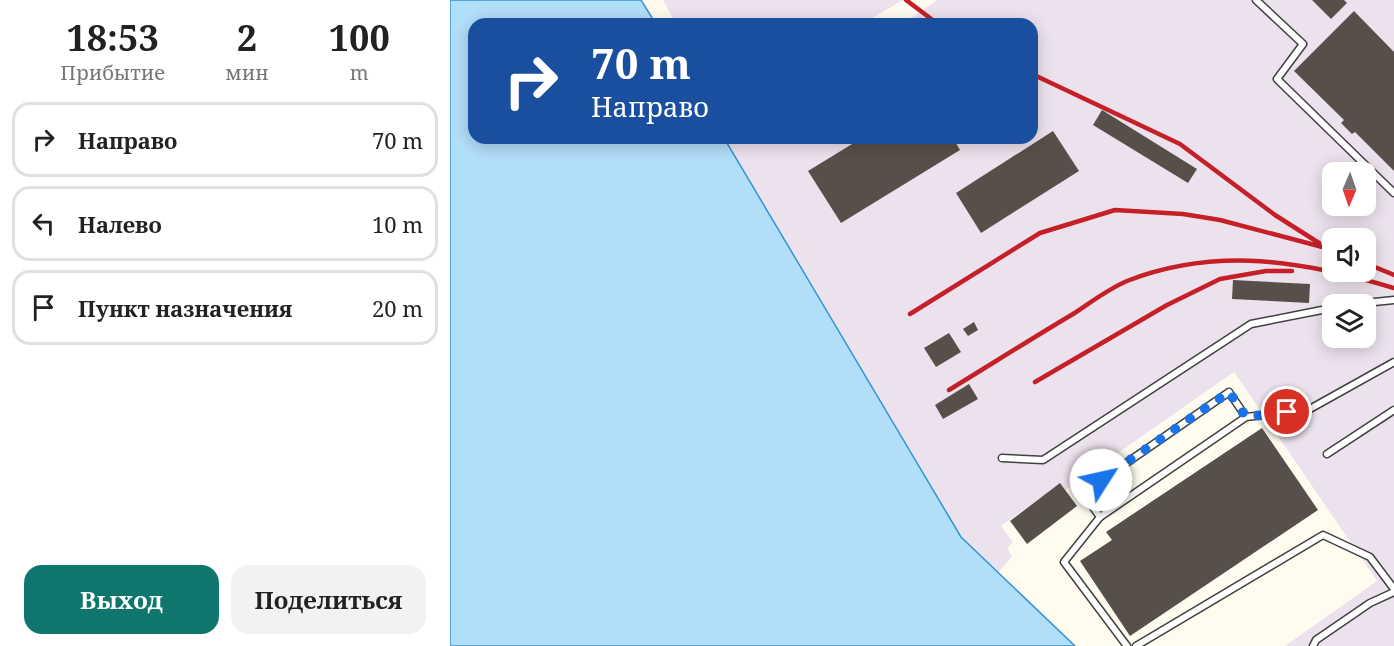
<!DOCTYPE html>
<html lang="ru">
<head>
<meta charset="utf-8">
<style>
  :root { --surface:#fff; --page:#f2f2f2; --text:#222; --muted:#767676; --line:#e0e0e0; --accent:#0f766e }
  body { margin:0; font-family:"Noto Serif",serif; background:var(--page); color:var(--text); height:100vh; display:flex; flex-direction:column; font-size:22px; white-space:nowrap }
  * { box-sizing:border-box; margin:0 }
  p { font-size:20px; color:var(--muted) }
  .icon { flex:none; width:33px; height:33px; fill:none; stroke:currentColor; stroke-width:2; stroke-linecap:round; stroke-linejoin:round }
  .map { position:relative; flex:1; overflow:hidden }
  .panel { display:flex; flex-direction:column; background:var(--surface); width:450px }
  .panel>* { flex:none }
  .banner { position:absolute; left:18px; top:18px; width:570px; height:126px; border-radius:18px; box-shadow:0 3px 15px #0003; background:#1a4fa0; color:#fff; overflow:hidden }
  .needle { width:39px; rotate:182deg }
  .buttons { position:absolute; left:872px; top:162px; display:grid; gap:12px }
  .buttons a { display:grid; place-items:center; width:54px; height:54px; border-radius:12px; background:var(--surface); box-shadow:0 3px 15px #0003; font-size:30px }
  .pin { position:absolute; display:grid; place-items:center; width:51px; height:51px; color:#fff; margin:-26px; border:3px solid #fff; border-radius:50%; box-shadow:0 2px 6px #0007 }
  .me { position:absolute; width:66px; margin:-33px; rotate:55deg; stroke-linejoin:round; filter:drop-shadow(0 0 4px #0008) }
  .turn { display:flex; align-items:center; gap:21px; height:126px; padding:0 24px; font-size:27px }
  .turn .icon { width:78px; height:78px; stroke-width:2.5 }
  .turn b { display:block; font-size:42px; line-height:51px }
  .eta { display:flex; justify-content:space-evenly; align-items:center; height:102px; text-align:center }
  .eta b { font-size:36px; font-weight:700; line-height:42px }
  .button { display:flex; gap:12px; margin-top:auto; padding:12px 24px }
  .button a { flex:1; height:69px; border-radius:18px; background:var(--accent); color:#fff; font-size:24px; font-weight:700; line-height:69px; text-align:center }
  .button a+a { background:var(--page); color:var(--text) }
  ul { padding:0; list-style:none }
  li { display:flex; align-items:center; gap:18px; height:75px; margin:0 12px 9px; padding:0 12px; border:3px solid var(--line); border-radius:18px }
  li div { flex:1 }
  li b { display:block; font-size:22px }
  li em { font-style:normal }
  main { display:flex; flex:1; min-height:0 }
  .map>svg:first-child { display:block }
  .industrial { fill:#ece2ed; fill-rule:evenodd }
  .water { fill:#b1def9; stroke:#3494d4; stroke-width:1.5 }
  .building { fill:#574f4a }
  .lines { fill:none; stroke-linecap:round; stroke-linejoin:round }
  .service-casing { stroke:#414141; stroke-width:9 }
  .service { stroke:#fff; stroke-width:6 }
  .rail { stroke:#c51f27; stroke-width:4.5 }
  .route { stroke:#1a73e8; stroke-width:10; stroke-dasharray:0 18 }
</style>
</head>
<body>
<main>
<section class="panel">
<div class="eta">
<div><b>18:53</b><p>Прибытие</p></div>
<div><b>2</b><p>мин</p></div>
<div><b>100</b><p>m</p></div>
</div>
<ul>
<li><svg class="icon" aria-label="right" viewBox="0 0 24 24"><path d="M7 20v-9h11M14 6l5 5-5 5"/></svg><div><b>Направо</b></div><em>70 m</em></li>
<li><svg class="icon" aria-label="left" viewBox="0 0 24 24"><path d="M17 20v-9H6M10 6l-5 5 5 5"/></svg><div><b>Налево</b></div><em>10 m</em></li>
<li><svg class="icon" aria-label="arrive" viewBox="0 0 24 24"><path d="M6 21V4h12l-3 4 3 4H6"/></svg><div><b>Пункт назначения</b></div><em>20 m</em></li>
</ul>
<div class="button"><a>Выход</a><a>Поделиться</a></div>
</section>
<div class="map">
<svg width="944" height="646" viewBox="0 0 944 646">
  <rect width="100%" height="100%" fill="#fffcef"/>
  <g class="industrial">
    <path d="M213,0H453L412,24H226Z"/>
    <path d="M487,0H944V646H835L927,581L784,372L615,490L610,484L551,526L563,542L557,548L562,556L548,573L539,564L531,572L274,138H582V24H453ZM882,172H915V206H882ZM882,238H915V272H882ZM882,304H915V338H882Z"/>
  </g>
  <path class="water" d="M0,0H191L206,24H24V138H274L511,537L625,646H0Z"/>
  <g class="building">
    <path d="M862,0H894L897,3L881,19Z"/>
    <path d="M904,11L944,52V171L905,132L902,134L891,123L894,120L844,71Z"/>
    <path d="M652,110L747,169L738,183L643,125Z"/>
    <path d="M603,131L629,171L531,233L506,193Z"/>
    <path d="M412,138H503L510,150L391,223L358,171Z"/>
    <path d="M783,280L860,284L859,303L782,299Z"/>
    <path d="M524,322L528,330L518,336L513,329Z"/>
    <path d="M499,333L511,352L486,367L474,348Z"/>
    <path d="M519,384L528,399L493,419L485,405Z"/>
    <path d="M812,428L868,510L680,636L630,561L662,540L656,532Z"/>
    <path d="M610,483L627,506L577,544L560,521Z"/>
  </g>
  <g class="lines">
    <g class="service-casing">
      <g id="service">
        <path d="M806,0L853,44L827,79L944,193"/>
        <path d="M905,304L944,300"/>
        <path d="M796,417L779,392L633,493L650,517L796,417L858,410L944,362"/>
        <path d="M877,454L944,410"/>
        <path d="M552,458L593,460L801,324L882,308"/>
        <path d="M650,517L614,562L677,646"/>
        <path d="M686,646L873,535L920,557L944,589"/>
        <path d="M863,646L866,640L920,603L944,592"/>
      </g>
    </g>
    <use href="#service" class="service"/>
    <g class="rail">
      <path d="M456,0L488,24"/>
      <path d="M582,74L730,144L825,215L869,243"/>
      <path d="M915,263L944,275"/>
      <path d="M460,314L590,233L665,210L733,214L770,220L880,249"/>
      <path d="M585,382L717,305L770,279L816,271H842"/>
      <path d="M499,390C540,365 581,339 623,314C640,303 658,289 677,281C767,246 854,261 944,288"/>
    </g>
  </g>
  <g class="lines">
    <path class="route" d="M651,480L779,392L796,417L837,412"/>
  </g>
</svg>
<div class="buttons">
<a><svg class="needle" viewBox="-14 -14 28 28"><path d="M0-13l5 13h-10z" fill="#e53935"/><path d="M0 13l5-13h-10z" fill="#767676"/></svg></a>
<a><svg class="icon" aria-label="sound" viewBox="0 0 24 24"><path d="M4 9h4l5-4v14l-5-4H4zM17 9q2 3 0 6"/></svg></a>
<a><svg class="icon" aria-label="layers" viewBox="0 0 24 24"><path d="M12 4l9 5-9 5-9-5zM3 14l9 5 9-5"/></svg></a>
</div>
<div class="pin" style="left:837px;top:412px;background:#d93025"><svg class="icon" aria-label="arrive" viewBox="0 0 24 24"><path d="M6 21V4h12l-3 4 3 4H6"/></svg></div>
<svg class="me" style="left:651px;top:480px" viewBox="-20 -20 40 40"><circle r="19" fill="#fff"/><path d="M0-13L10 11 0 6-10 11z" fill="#1a73e8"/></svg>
<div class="banner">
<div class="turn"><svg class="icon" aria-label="right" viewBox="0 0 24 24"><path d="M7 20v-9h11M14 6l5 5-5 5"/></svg><div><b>70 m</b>Направо</div></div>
</div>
</div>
</main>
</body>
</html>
